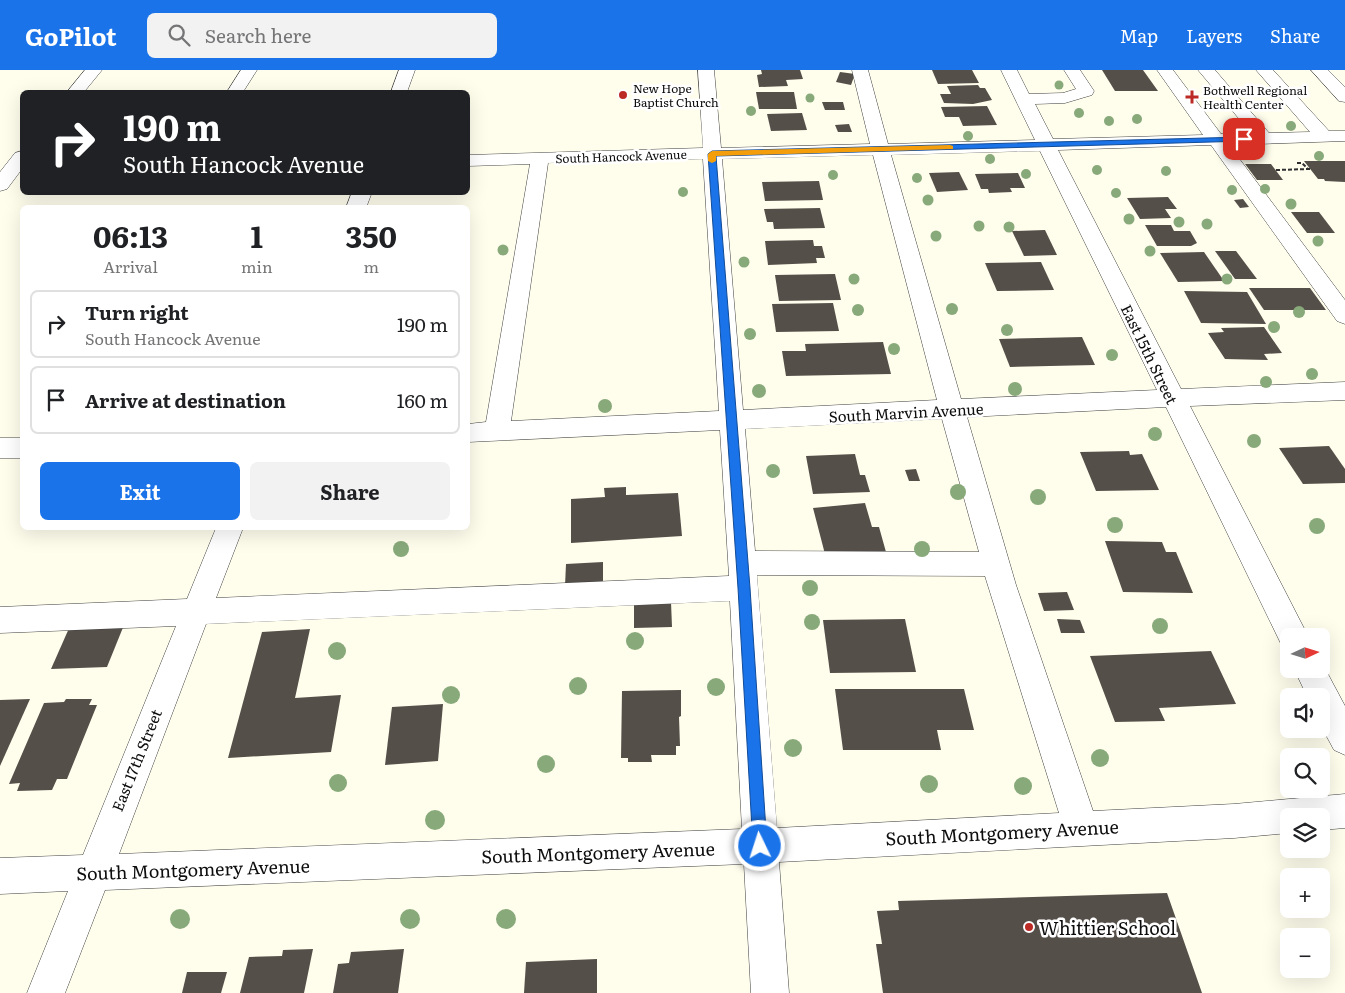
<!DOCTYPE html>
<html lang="en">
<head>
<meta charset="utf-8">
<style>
  :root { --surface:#fff; --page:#f2f2f2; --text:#202124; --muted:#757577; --line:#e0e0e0; --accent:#1a73e8 }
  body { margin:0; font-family:Literata,serif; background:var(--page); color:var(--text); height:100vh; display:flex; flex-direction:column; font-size:19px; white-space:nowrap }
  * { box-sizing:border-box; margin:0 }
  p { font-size:16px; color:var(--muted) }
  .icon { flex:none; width:28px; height:28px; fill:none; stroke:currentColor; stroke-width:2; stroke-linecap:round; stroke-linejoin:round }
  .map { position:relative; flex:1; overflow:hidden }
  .sheet { position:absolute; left:20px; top:135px; width:450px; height:325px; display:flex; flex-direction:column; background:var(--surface); border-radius:8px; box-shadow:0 5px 20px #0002 }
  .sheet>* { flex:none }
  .guide { position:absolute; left:20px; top:20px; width:450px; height:105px; border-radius:8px; box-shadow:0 5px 20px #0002; background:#202124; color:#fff; overflow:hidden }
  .needle { width:32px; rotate:86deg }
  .buttons { position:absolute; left:1280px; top:558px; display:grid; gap:10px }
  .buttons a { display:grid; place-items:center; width:50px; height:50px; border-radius:8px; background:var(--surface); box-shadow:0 5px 20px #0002; font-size:25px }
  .pin { position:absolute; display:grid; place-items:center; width:42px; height:42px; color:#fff; margin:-21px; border-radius:10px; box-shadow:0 2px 8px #0006 }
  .me { position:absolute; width:55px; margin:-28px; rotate:356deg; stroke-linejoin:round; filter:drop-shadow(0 0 4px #0008) }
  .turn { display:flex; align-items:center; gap:18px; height:105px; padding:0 20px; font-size:22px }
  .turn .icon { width:65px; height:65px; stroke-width:2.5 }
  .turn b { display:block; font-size:35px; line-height:42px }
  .eta { display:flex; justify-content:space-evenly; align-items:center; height:85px; text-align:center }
  .eta b { font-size:30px; font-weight:700; line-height:35px }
  .button { display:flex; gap:10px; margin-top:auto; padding:10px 20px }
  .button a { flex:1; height:58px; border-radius:8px; background:var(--accent); color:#fff; font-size:20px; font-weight:700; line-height:58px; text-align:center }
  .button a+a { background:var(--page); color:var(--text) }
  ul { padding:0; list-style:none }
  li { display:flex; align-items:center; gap:15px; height:68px; margin:0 10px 8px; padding:0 10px; border:2px solid var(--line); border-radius:8px }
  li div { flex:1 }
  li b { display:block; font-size:19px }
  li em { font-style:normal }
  header { display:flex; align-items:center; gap:30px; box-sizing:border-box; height:70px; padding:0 25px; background:var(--accent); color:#fff }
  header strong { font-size:24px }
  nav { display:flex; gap:28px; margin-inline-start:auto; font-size:18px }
  .search { width:350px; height:45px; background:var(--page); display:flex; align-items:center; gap:12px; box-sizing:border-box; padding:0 18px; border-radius:8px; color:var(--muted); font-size:19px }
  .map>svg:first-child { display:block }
  .building { fill:#554f49 }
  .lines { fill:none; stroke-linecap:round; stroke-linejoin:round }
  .minor-casing { stroke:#404040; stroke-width:1 }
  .path { stroke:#2f2f2f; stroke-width:2; stroke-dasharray:4 2; stroke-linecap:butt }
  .minor { fill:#fff; fill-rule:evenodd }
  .tree { fill:#88a97a }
  .route { fill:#1a73e8; stroke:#114b97 }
  .slow { fill:#f59e0b }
  .poi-dot { fill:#bc2a25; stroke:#fff; stroke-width:2 }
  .labels { text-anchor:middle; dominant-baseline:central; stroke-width:5; stroke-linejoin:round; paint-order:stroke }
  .far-poi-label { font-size:12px; fill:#0d0d0d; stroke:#fff; text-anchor:start }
  .far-street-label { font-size:12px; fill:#0d0d0d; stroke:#fff }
  .street-label { font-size:15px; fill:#0d0d0d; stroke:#fff }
  .near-street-label { font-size:18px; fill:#0d0d0d; stroke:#fff }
  .near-poi-label { font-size:18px; fill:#0d0d0d; stroke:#fff; text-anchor:start }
</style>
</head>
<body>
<header>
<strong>GoPilot</strong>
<div class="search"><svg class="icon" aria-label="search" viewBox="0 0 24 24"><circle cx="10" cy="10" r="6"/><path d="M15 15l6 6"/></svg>Search here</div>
<nav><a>Map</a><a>Layers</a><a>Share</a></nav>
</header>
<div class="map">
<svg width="1345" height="923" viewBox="0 0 1345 923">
  <rect width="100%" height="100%" fill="#fffdec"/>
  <g class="building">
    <path d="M761,0H800L803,9L786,10L788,16L759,17L757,5L762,4Z"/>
    <path d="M932,0H972L979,13L938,14Z"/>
    <path d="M1102,0H1143L1158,21H1115Z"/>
    <path d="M840,2L855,4L851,15L836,12Z"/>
    <path d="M978,15L980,18H985L992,30L973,34L944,33L940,24H951L947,16Z"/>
    <path d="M756,22H794L797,39H759Z"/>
    <path d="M822,32H843L845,40H825Z"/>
    <path d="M987,36L997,55L963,56L959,47H945L941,37Z"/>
    <path d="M802,43L807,60L771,61L767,44Z"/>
    <path d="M849,54L852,62H838L835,55Z"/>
    <path d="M1304,91H1345V112L1325,111L1324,109H1318Z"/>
    <path d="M1245,94H1271L1283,110H1257Z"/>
    <path d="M959,102L968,120L937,122L929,103Z"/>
    <path d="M1018,103L1025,118H1010L1012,122L989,123L988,119H981L975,104Z"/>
    <path d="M819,111L823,130L765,131L762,112Z"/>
    <path d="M1168,127L1177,139H1165L1171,148L1140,149L1127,128Z"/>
    <path d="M1243,129L1249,137L1240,138L1234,130Z"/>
    <path d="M820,138L825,158L774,159L773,152H767L764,139Z"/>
    <path d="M1291,142H1319L1335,163H1307Z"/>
    <path d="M1145,155H1171L1174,161H1190L1197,173L1191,176H1157Z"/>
    <path d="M1045,160L1057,185L1024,186L1012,161Z"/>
    <path d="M813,170L814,176H822L825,188H816L817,193L768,195L765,171Z"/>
    <path d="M1215,181H1236L1257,209H1235Z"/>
    <path d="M1204,182L1224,211L1178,212L1160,183Z"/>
    <path d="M1041,192L1054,220L997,221L985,193Z"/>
    <path d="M835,204L841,230L779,231L775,205Z"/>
    <path d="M1249,218H1310L1326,240H1264Z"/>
    <path d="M1184,221L1247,222L1266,254L1201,253Z"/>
    <path d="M833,233L839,261L776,262L772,234Z"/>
    <path d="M1264,257L1282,283L1264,284L1268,290L1225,289L1208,263L1224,262L1221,258Z"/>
    <path d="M1082,267L1095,295L1010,297L999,269Z"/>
    <path d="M883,272L891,304L786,306L782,281H806L805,274Z"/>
    <path d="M1329,376L1345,399V413L1303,414L1279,378Z"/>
    <path d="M1129,381L1130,385L1142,384L1159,420L1096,421L1080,382Z"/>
    <path d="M855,384L860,405H865L870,422L813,424L806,386Z"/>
    <path d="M916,399L920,411H909L905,400Z"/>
    <path d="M626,417V425L678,423L682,466L571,473V429L605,427L604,418Z"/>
    <path d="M865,433L872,457H879L886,482L826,488L813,438Z"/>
    <path d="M1105,471L1162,472L1166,482H1176L1193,523L1123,522Z"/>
    <path d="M603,492V514L565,516L566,494Z"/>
    <path d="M1067,522L1074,540L1044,541L1038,523Z"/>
    <path d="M634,532H671L672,557L634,558Z"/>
    <path d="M905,549L916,602L830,603L823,550Z"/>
    <path d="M1057,549L1080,550L1085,563H1061Z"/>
    <path d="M124,555L107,597L51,599L70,556Z"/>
    <path d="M310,559L295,628L341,625L331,682L228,688L262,562Z"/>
    <path d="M1211,581L1236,634L1159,638L1165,651L1115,652L1090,586Z"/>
    <path d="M835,619H964L974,660H937L941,680H843Z"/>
    <path d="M681,620V646L679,647L680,676H676V685H651L652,692H628V688H621L622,621Z"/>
    <path d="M30,629L0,696V630Z"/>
    <path d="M66,629H92L89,635H97L67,709H57L52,720L17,721L20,713L9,714L44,633L64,632Z"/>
    <path d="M443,634L438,691L385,695L392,637Z"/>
    <path d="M1167,823L1202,923H883L876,874H882L877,841L899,840L898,831Z"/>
    <path d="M313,879L304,923H240L249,887L282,886L283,880Z"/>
    <path d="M404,879L398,923H333L338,894L349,893L351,882Z"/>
    <path d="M597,889V923H524L526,892Z"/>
    <path d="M187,902H227L221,923H182Z"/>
  </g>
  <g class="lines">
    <g class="minor-casing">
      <g id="minor">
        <path d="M85,0H102L84,22H67Z"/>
        <path d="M241,0H257L243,22H227Z"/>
        <path d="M399,0H415L407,22H391Z"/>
        <path d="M698,0H714L721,78L870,74L852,0H868L888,74L1035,70L1001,0H1017L1029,24L1063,23L1076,19L1064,0H1080L1094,21L1092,25L1065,33L1035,34L1053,69L1203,65L1157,0H1173L1221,64L1251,63L1198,0H1215L1269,63L1310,62L1256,0H1273L1329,61H1345V71L1229,75L1345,230V254L1337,251L1211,75L1058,80L1181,319L1345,312V330L1190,336L1308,566H1289V578L1282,576L1166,337L967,347L1016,515L1093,741L1234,734L1345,724V758L1321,760V746H1289V763L1234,768L779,792L789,923H751L744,794L105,820L65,923H27L68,821L0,824V788L83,785L176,556L0,563V537L187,529L216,458H243L216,528L729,506L720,360L468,372V354L486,352L530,94L468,96V85L703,78ZM1040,81L1157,320L961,329L891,85ZM873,85L937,330L743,340L722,89ZM703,89L719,341L511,351L548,93ZM942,349L979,482L755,481L745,359ZM757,505L985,506L1059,743L777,758ZM730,531L742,759L119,784L206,554Z"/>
        <path d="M1311,0H1328L1345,17V32L1339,31Z"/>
        <path d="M22,81V99L7,119L0,121V102L15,83Z"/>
        <path d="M352,122H372L366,138H346Z"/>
        <rect x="0" y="368" width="22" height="20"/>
        <path d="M1321,591L1345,636V685L1334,680L1321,656V626H1307L1294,599H1321Z"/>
      </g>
    </g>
    <g class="path">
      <path d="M1297,93H1302L1308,99"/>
      <path d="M1276,100L1310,99"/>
    </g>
    <use href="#minor" class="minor"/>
  </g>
  <g class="tree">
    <circle cx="1059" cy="15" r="4.5"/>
    <circle cx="810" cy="28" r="4.5"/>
    <circle cx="751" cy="41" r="5"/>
    <circle cx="1079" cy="43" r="5"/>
    <circle cx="1137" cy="49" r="5"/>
    <circle cx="1109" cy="51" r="5"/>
    <circle cx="1291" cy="56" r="5"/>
    <circle cx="968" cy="66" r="5"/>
    <circle cx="1319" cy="86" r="5"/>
    <circle cx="990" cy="89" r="5"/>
    <circle cx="1097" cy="100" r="5"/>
    <circle cx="1166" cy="101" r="5"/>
    <circle cx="1026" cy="104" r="5"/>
    <circle cx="833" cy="105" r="5"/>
    <circle cx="917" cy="108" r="5"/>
    <circle cx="1265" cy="119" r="5"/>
    <circle cx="1232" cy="120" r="5"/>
    <circle cx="683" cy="122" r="5"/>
    <circle cx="1116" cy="123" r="5"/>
    <circle cx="928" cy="130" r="5.5"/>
    <circle cx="1291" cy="134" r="5.5"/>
    <circle cx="1129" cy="149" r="5.5"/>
    <circle cx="1179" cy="152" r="5.5"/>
    <circle cx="1207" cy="154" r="5.5"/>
    <circle cx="979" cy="156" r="5.5"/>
    <circle cx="1009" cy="157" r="5.5"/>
    <circle cx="936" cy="166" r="5.5"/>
    <circle cx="1318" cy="171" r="5.5"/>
    <circle cx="503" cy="180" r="5.5"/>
    <circle cx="1150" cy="181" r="5.5"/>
    <circle cx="744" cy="192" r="5.5"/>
    <circle cx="854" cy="209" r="5.5"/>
    <circle cx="1227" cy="209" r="5.5"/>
    <circle cx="952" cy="239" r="6"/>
    <circle cx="858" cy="240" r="6"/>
    <circle cx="1299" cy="242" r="6"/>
    <circle cx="1274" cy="257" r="6"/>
    <circle cx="1007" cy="260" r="6"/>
    <circle cx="750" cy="264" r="6"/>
    <circle cx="894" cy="279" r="6"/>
    <circle cx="1112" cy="285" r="6"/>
    <circle cx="1312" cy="304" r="6"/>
    <circle cx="1266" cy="312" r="6"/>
    <circle cx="1015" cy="319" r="7"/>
    <circle cx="759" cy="321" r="7"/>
    <circle cx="605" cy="336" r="7"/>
    <circle cx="1155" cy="364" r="7"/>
    <circle cx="1254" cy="371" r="7"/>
    <circle cx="773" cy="401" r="7"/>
    <circle cx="958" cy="422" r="8"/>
    <circle cx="1038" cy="427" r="8"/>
    <circle cx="1115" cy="455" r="8"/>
    <circle cx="1317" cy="456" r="8"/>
    <circle cx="401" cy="479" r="8"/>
    <circle cx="922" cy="479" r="8"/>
    <circle cx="810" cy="518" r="8"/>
    <circle cx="812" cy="552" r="8"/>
    <circle cx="1160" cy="556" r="8"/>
    <circle cx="635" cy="571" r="9"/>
    <circle cx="337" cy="581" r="9"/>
    <circle cx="578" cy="616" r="9"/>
    <circle cx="716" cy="617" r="9"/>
    <circle cx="451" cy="625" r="9"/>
    <circle cx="793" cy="678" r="9"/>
    <circle cx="1100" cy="688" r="9"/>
    <circle cx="546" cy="694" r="9"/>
    <circle cx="338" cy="713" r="9"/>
    <circle cx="929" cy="714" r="9"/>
    <circle cx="1023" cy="716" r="9"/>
    <circle cx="435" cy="750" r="10"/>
    <circle cx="180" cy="849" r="10"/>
    <circle cx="410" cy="849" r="10"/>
    <circle cx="506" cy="849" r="10"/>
  </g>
  <path class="route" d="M1244,67L1248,69L1247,71L716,86L750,518L767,776L765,781L760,783L755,781L753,776L738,518L708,84L712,81Z"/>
  <path class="slow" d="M950,75L953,76V79L716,86V91L712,93L708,91V84L712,81Z"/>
  <g class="poi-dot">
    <circle cx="623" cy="25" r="5"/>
    <path d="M1189.5 19.5h5v5h5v5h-5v5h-5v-5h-5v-5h5z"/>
    <circle cx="1029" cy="857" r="5"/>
  </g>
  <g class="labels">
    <g class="far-poi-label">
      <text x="633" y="18">New Hope<tspan x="633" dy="14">Baptist Church</tspan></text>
      <text x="1203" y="20">Bothwell Regional<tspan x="1203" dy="14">Health Center</tspan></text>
    </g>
    <g class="far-street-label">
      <text transform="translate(621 86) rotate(-2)">South Hancock Avenue</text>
    </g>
    <g class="street-label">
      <text transform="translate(1150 284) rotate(64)">East 15th Street</text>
      <text transform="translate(906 342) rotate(-3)">South Marvin Avenue</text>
      <text transform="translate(136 690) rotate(-68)">East 17th Street</text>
    </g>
    <g class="near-street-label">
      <text transform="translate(1002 762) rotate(-3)">South Montgomery Avenue</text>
      <text transform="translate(598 782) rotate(-2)">South Montgomery Avenue</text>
      <text transform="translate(193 799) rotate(-2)">South Montgomery Avenue</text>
    </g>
    <g class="near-poi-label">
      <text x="1039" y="857">Whittier School</text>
    </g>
  </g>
</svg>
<div class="buttons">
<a><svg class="needle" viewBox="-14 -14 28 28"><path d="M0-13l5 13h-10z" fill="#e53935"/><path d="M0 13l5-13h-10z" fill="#757577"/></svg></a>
<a><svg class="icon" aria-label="sound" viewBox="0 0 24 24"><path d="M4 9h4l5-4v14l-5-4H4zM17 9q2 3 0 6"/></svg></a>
<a><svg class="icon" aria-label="search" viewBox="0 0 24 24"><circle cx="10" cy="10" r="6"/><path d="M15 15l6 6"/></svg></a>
<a><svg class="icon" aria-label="layers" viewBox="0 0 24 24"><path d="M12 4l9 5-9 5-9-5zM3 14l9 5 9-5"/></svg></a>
<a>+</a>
<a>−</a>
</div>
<div class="pin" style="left:1244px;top:69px;background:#d93025"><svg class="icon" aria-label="arrive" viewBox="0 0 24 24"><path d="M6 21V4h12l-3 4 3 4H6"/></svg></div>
<svg class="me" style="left:760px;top:776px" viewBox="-20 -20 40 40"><circle r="17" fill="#1a73e8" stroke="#fff" stroke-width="3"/><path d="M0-11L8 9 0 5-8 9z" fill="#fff"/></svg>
<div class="guide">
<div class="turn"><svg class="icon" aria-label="right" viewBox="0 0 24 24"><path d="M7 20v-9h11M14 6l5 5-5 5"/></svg><div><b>190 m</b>South Hancock Avenue</div></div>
</div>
<section class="sheet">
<div class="eta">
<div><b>06:13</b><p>Arrival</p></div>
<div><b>1</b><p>min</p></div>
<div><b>350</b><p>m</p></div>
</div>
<ul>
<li><svg class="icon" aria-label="right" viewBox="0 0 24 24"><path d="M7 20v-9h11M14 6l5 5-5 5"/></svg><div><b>Turn right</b><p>South Hancock Avenue</p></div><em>190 m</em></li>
<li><svg class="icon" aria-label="arrive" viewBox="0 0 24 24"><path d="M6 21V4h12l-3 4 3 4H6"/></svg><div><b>Arrive at destination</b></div><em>160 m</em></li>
</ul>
<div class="button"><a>Exit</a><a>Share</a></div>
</section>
</div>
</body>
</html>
